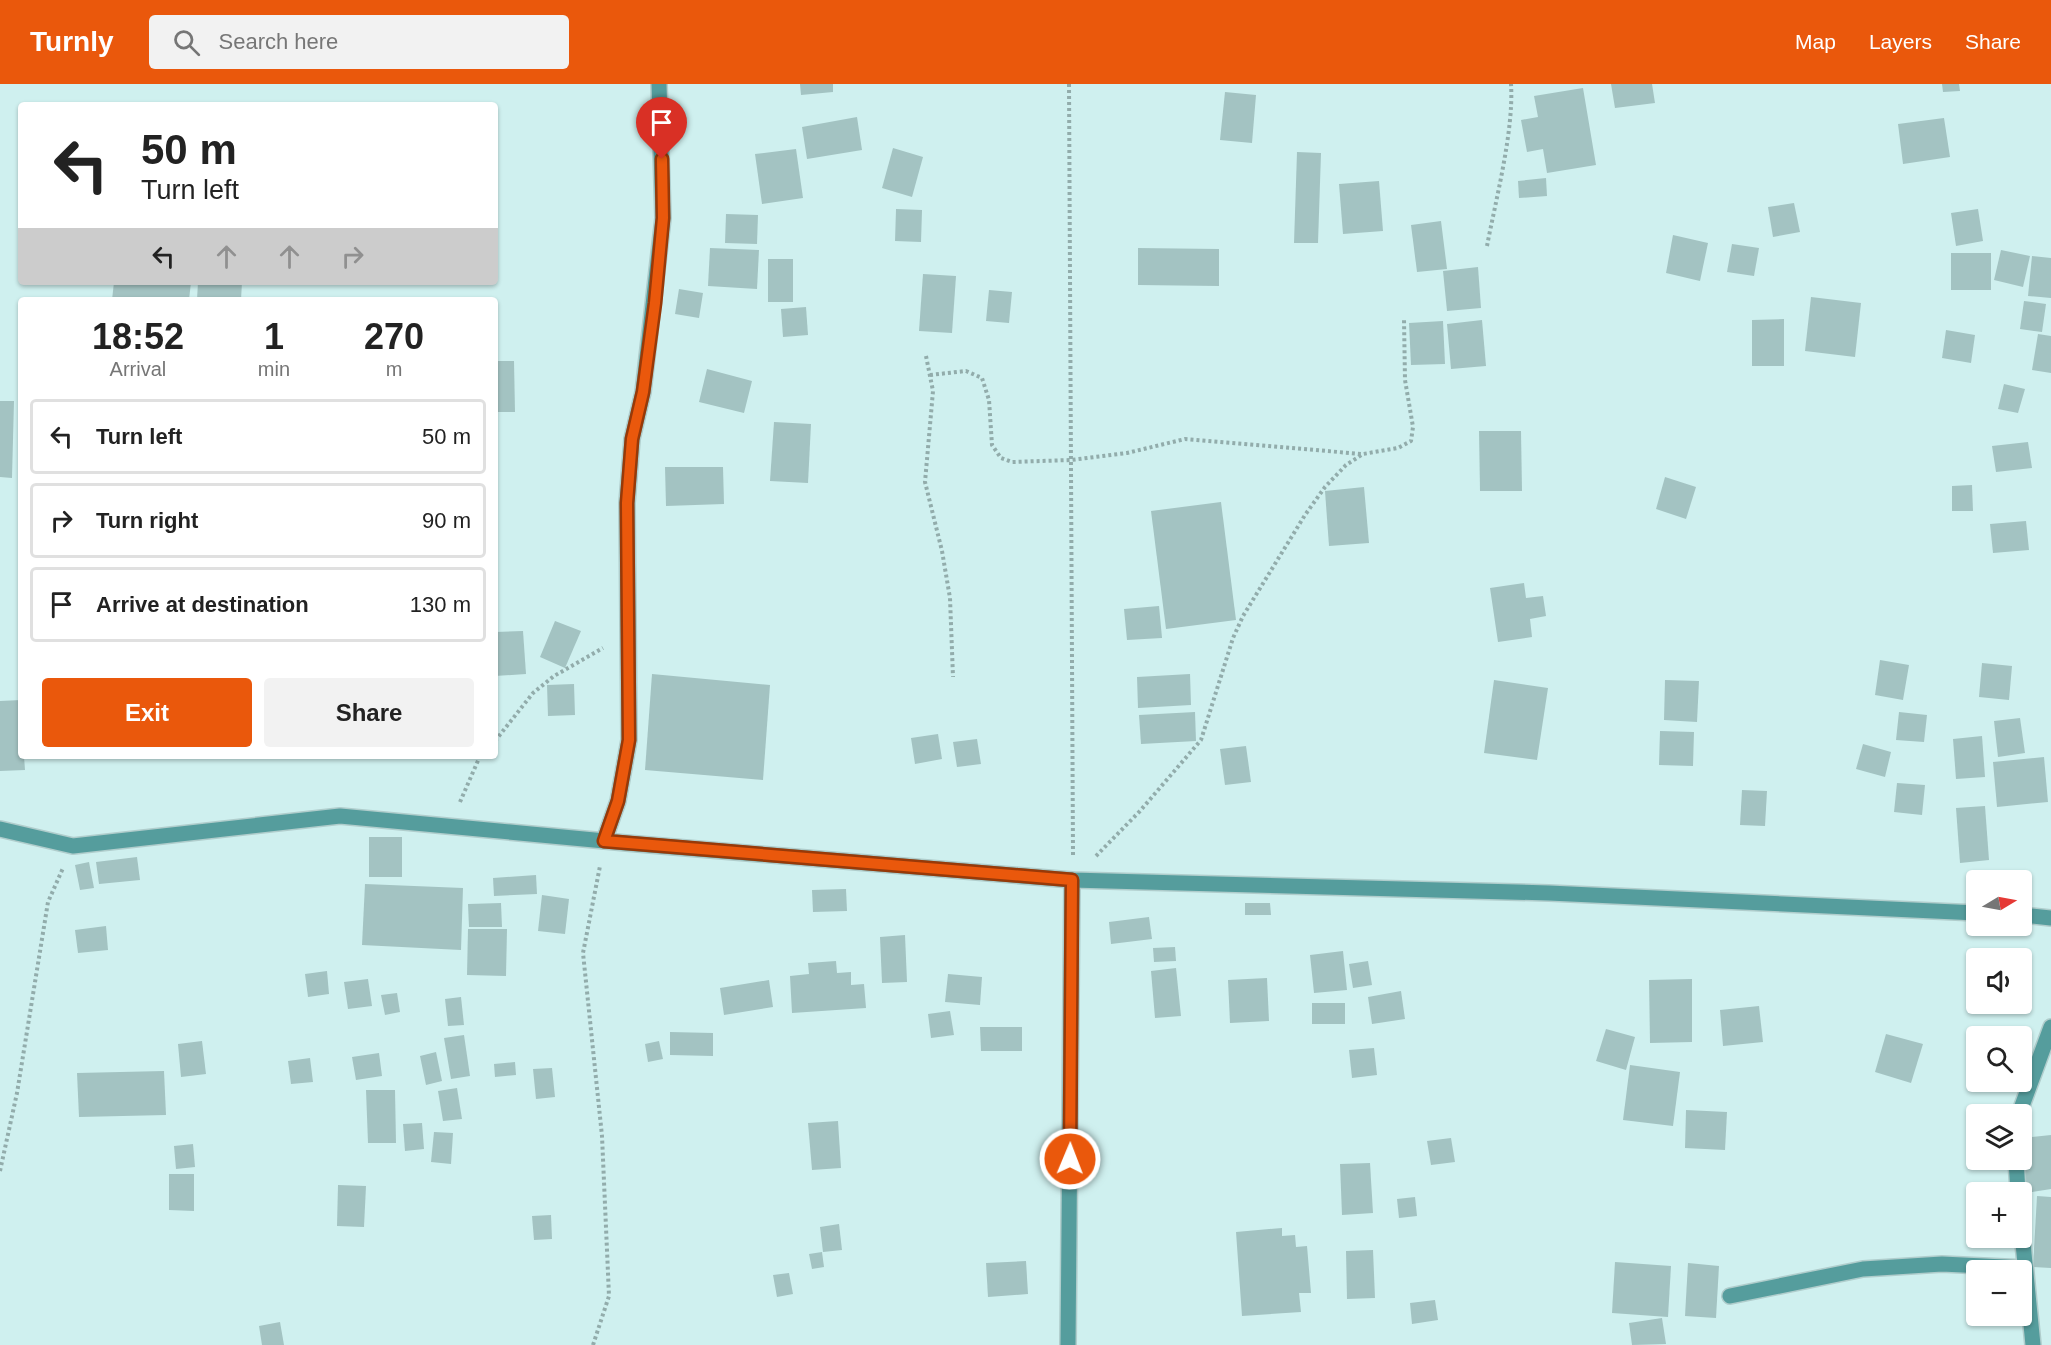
<!DOCTYPE html>
<html lang="en">
<head>
<meta charset="utf-8">
<style>
  :root { --surface:#fff; --page:#f2f2f2; --text:#222; --muted:#767676; --line:#e0e0e0; --accent:#ea580c }
  body { margin:0; font-family:Helvetica,sans-serif; background:var(--page); color:var(--text); height:100vh; display:flex; flex-direction:column; font-size:22px; white-space:nowrap }
  * { box-sizing:border-box; margin:0 }
  p { font-size:20px; color:var(--muted) }
  .icon { flex:none; width:33px; height:33px; fill:none; stroke:currentColor; stroke-width:2; stroke-linecap:round; stroke-linejoin:round }
  .map { position:relative; flex:1; overflow:hidden }
  .sheet { position:absolute; left:18px; top:213px; width:480px; height:462px; display:flex; flex-direction:column; background:var(--surface); border-radius:6px; box-shadow:0 2px 4px #0004 }
  .sheet>* { flex:none }
  .top-card { position:absolute; left:18px; top:18px; width:480px; height:183px; border-radius:6px; box-shadow:0 2px 4px #0004; background:#fff; color:var(--text); overflow:hidden }
  .needle { width:39px; rotate:80deg }
  .buttons { position:absolute; left:1966px; top:786px; display:grid; gap:12px }
  .buttons a { display:grid; place-items:center; width:66px; height:66px; border-radius:6px; background:var(--surface); box-shadow:0 2px 4px #0004; font-size:30px }
  .pin { position:absolute; display:grid; place-items:center; width:51px; height:51px; color:#fff; margin:-62px -26px; border-radius:50% 50% 50% 0; rotate:-45deg; box-shadow:0 0 6px #0007 }
  .pin .icon { rotate:45deg }
  .me { position:absolute; width:66px; margin:-33px; rotate:1deg; stroke-linejoin:round; filter:drop-shadow(0 0 4px #0008) }
  .turn { display:flex; align-items:center; gap:21px; height:126px; padding:0 24px; font-size:27px }
  .turn .icon { width:78px; height:78px; stroke-width:2.5 }
  .turn b { display:block; font-size:42px; line-height:51px }
  .lanes { display:flex; align-items:center; height:57px; padding:0 24px; background:#0003; justify-content:center; gap:30px; direction:ltr }
  .lanes .off { opacity:.35 }
  .eta { display:flex; justify-content:space-evenly; align-items:center; height:102px; text-align:center }
  .eta b { font-size:36px; font-weight:800; line-height:42px }
  .button { display:flex; gap:12px; margin-top:auto; padding:12px 24px }
  .button a { flex:1; height:69px; border-radius:6px; background:var(--accent); color:#fff; font-size:24px; font-weight:800; line-height:69px; text-align:center }
  .button a+a { background:var(--page); color:var(--text) }
  ul { padding:0; list-style:none }
  li { display:flex; align-items:center; gap:18px; height:75px; margin:0 12px 9px; padding:0 12px; border:3px solid var(--line); border-radius:6px }
  li div { flex:1 }
  li b { display:block; font-size:22px }
  li em { font-style:normal }
  header { display:flex; align-items:center; gap:36px; box-sizing:border-box; height:84px; padding:0 30px; background:var(--accent); color:#fff }
  header strong { font-size:28px }
  nav { display:flex; gap:33px; margin-inline-start:auto; font-size:21px }
  .search { width:420px; height:54px; background:var(--page); display:flex; align-items:center; gap:15px; box-sizing:border-box; padding:0 21px; border-radius:6px; color:var(--muted); font-size:22px }
  .map>svg:first-child { display:block }
  .building { fill:#a3c3c2 }
  .lines { fill:none; stroke-linecap:round; stroke-linejoin:round }
  .minor-casing { stroke:#b0cdcc; stroke-width:18 }
  .path { stroke:#92acab; stroke-width:4; stroke-dasharray:3 3; stroke-linecap:butt }
  .minor { stroke:#559d9d; stroke-width:15 }
  .route-casing { stroke:#983908; stroke-width:15 }
  .route { stroke:#ea580c; stroke-width:10 }
</style>
</head>
<body>
<header>
<strong>Turnly</strong>
<div class="search"><svg class="icon" aria-label="search" viewBox="0 0 24 24"><circle cx="10" cy="10" r="6"/><path d="M15 15l6 6"/></svg>Search here</div>
<nav><a>Map</a><a>Layers</a><a>Share</a></nav>
</header>
<div class="map">
<svg width="2051" height="1261" viewBox="0 0 2051 1261">
  <rect width="100%" height="100%" fill="#cff0ef"/>
  <g class="building">
    <path d="M800,0H833V8L801,11Z"/>
    <path d="M1611,0H1652L1655,19L1615,24Z"/>
    <path d="M1942,0H1959L1960,7L1943,8Z"/>
    <path d="M1583,4L1596,81L1547,89L1543,65L1527,68L1521,36L1538,33L1534,12Z"/>
    <path d="M1225,8L1256,11L1252,59L1220,56Z"/>
    <path d="M857,33L862,66L807,75L802,43Z"/>
    <path d="M1944,34L1950,73L1903,80L1898,40Z"/>
    <path d="M893,64L923,73L912,113L882,104Z"/>
    <path d="M796,65L803,114L762,120L755,70Z"/>
    <path d="M1297,68L1321,69L1318,159H1294Z"/>
    <path d="M1546,94L1547,112L1519,114L1518,97Z"/>
    <path d="M1379,97L1383,147L1343,150L1339,100Z"/>
    <path d="M1794,119L1800,148L1773,153L1768,123Z"/>
    <path d="M896,125L922,126L921,158L895,157Z"/>
    <path d="M1978,125L1983,157L1956,162L1951,129Z"/>
    <path d="M726,130L758,131L757,160L725,159Z"/>
    <path d="M1441,137L1447,185L1417,188L1411,141Z"/>
    <path d="M1673,151L1708,159L1700,197L1666,189Z"/>
    <path d="M1732,160L1759,164L1754,192L1727,188Z"/>
    <path d="M710,164L759,166L757,205L708,202Z"/>
    <path d="M1138,164L1219,165V202L1138,201Z"/>
    <path d="M2001,166L2030,172L2023,203L1994,196Z"/>
    <rect x="1951" y="169" width="40" height="37"/>
    <path d="M2032,172L2051,174V214L2028,212Z"/>
    <rect x="768" y="175" width="25" height="43"/>
    <path d="M1478,183L1481,224L1447,227L1443,187Z"/>
    <path d="M923,190L956,192L952,249L919,247Z"/>
    <path d="M114,198H191L189,216H112Z"/>
    <path d="M198,198H242L241,216H197Z"/>
    <path d="M679,205L703,209L699,234L675,230Z"/>
    <path d="M989,206L1012,208L1009,239L986,237Z"/>
    <path d="M1811,213L1861,219L1855,273L1805,267Z"/>
    <path d="M2024,217L2046,220L2042,248L2020,245Z"/>
    <path d="M806,223L808,251L783,253L781,225Z"/>
    <path d="M1784,235V282H1752V236Z"/>
    <path d="M1482,236L1486,282L1451,285L1447,240Z"/>
    <path d="M1443,237L1445,280L1411,281L1409,239Z"/>
    <path d="M1946,246L1975,251L1971,279L1942,274Z"/>
    <path d="M2038,250L2051,252V289L2032,286Z"/>
    <path d="M495,277H514L515,328H495Z"/>
    <path d="M707,285L752,297L744,329L699,318Z"/>
    <path d="M2004,300L2025,305L2018,329L1998,325Z"/>
    <path d="M0,317H14L12,394L0,393Z"/>
    <path d="M774,338L811,340L808,399L770,397Z"/>
    <path d="M1479,347H1521L1522,407H1480Z"/>
    <path d="M2028,358L2032,384L1996,388L1992,362Z"/>
    <path d="M665,383H723L724,420L666,422Z"/>
    <path d="M1665,393L1696,403L1686,435L1656,425Z"/>
    <path d="M1972,401L1973,427H1952V402Z"/>
    <path d="M1364,403L1369,459L1329,462L1325,407Z"/>
    <path d="M1221,418L1236,536L1166,545L1151,427Z"/>
    <path d="M2026,437L2029,466L1993,469L1990,440Z"/>
    <path d="M1524,499L1526,514L1543,512L1546,532L1530,535L1532,553L1498,558L1490,504Z"/>
    <path d="M1159,522L1162,554L1127,556L1124,525Z"/>
    <path d="M555,537L581,547L565,584L540,573Z"/>
    <path d="M523,547L526,590L495,592V548Z"/>
    <path d="M1880,576L1909,581L1903,616L1875,611Z"/>
    <path d="M1982,579L2012,582L2009,616L1979,613Z"/>
    <path d="M652,590L770,601L763,696L645,686Z"/>
    <path d="M1190,590L1191,621L1138,624L1137,593Z"/>
    <path d="M1494,596L1548,604L1537,676L1484,669Z"/>
    <path d="M1665,596L1699,597L1697,638L1664,636Z"/>
    <path d="M574,600L575,631L548,632L547,601Z"/>
    <path d="M21,616V672H24L25,686L0,687V617Z"/>
    <path d="M1195,628L1196,657L1141,660L1139,631Z"/>
    <path d="M1899,628L1927,631L1924,658L1896,656Z"/>
    <path d="M2020,634L2025,669L1998,673L1994,637Z"/>
    <path d="M1660,647L1694,648L1693,682L1659,681Z"/>
    <path d="M938,650L942,675L915,680L911,654Z"/>
    <path d="M1982,652L1985,693L1956,695L1953,655Z"/>
    <path d="M977,655L981,680L957,683L953,658Z"/>
    <path d="M1863,660L1891,668L1885,693L1856,685Z"/>
    <path d="M1246,662L1251,698L1225,701L1220,665Z"/>
    <path d="M2044,673L2048,718L1997,723L1993,678Z"/>
    <path d="M1897,699L1925,701L1922,731L1894,728Z"/>
    <path d="M1742,706L1767,707L1765,742L1740,741Z"/>
    <path d="M1985,722L1989,776L1960,779L1956,724Z"/>
    <rect x="369" y="753" width="33" height="40"/>
    <path d="M137,773L140,796L99,800L96,778Z"/>
    <path d="M89,778L94,804L80,806L75,781Z"/>
    <path d="M536,791L537,810L494,812L493,794Z"/>
    <path d="M365,800L463,804L461,866L362,861Z"/>
    <path d="M846,805L847,827L813,828L812,806Z"/>
    <path d="M542,811L569,815L565,850L538,847Z"/>
    <path d="M501,819L502,843H469L468,820Z"/>
    <path d="M1245,819H1270L1271,831H1245Z"/>
    <path d="M1149,833L1152,855L1111,860L1109,838Z"/>
    <path d="M106,842L108,866L78,869L75,846Z"/>
    <path d="M468,845H507L506,892L467,891Z"/>
    <path d="M905,851L907,898L882,899L880,853Z"/>
    <path d="M1175,863L1176,877L1154,878L1153,864Z"/>
    <path d="M1343,867L1347,906L1314,909L1310,871Z"/>
    <path d="M836,877L837,889L851,888V901L864,900L866,924L792,929L790,892L809,890L808,879Z"/>
    <path d="M1368,877L1372,901L1353,904L1349,880Z"/>
    <path d="M1176,884L1181,932L1155,934L1151,887Z"/>
    <path d="M327,887L329,910L308,913L305,890Z"/>
    <path d="M948,890L982,893L980,921L945,918Z"/>
    <path d="M1267,894L1269,937L1230,939L1228,896Z"/>
    <path d="M368,895L372,922L348,925L344,898Z"/>
    <path d="M1692,895V958L1650,959L1649,896Z"/>
    <path d="M769,896L773,923L724,931L720,904Z"/>
    <path d="M1401,907L1405,935L1372,940L1368,913Z"/>
    <path d="M397,909L400,928L385,931L381,911Z"/>
    <path d="M461,913L464,941L448,942L445,915Z"/>
    <rect x="1312" y="919" width="33" height="21"/>
    <path d="M1759,922L1763,958L1723,962L1720,926Z"/>
    <path d="M950,927L954,951L931,954L928,930Z"/>
    <path d="M980,943H1022V967H981Z"/>
    <path d="M1606,945L1635,953L1626,986L1596,977Z"/>
    <path d="M670,948L713,949V972L670,971Z"/>
    <path d="M1886,950L1923,960L1911,999L1875,988Z"/>
    <path d="M464,951L470,992L451,995L444,954Z"/>
    <path d="M202,957L206,990L181,993L178,960Z"/>
    <path d="M659,957L663,975L648,978L645,960Z"/>
    <path d="M1374,964L1377,991L1352,994L1349,966Z"/>
    <path d="M436,968L442,997L426,1001L420,972Z"/>
    <path d="M379,969L382,992L356,996L352,973Z"/>
    <path d="M310,974L313,998L291,1000L288,977Z"/>
    <path d="M515,978L516,991L495,993L494,980Z"/>
    <path d="M1630,981L1680,988L1673,1042L1623,1036Z"/>
    <path d="M552,984L555,1013L536,1015L533,985Z"/>
    <path d="M164,987L166,1031L79,1033L77,989Z"/>
    <path d="M457,1004L462,1035L443,1037L438,1007Z"/>
    <path d="M366,1006H395L396,1059H368Z"/>
    <path d="M1686,1026L1727,1028L1725,1066L1685,1064Z"/>
    <path d="M838,1037L841,1084L812,1086L808,1039Z"/>
    <path d="M422,1039L424,1065L405,1067L403,1040Z"/>
    <path d="M434,1048L453,1049L451,1080L431,1078Z"/>
    <path d="M2051,1051V1105L2026,1109L2021,1076L2022,1054Z"/>
    <path d="M1451,1054L1455,1078L1431,1081L1427,1057Z"/>
    <path d="M193,1060L195,1083L176,1085L174,1062Z"/>
    <path d="M1370,1079L1373,1129L1342,1131L1340,1080Z"/>
    <path d="M169,1090H194V1127L169,1126Z"/>
    <path d="M338,1101L366,1102L364,1143L337,1142Z"/>
    <path d="M2037,1112L2051,1113V1184L2033,1183Z"/>
    <path d="M1415,1113L1417,1132L1399,1134L1397,1115Z"/>
    <path d="M551,1131L552,1155L534,1156L532,1132Z"/>
    <path d="M839,1140L842,1166L823,1168L820,1143Z"/>
    <path d="M1282,1144V1152L1295,1151L1296,1163L1307,1162L1311,1209H1299L1301,1228L1242,1232L1236,1148Z"/>
    <path d="M1373,1166L1375,1214L1347,1215L1346,1167Z"/>
    <path d="M822,1168L824,1183L812,1185L809,1170Z"/>
    <path d="M1026,1177L1028,1210L988,1213L986,1179Z"/>
    <path d="M1615,1178L1671,1182L1668,1233L1612,1229Z"/>
    <path d="M1688,1179L1719,1182L1716,1234L1685,1232Z"/>
    <path d="M789,1189L793,1210L777,1213L773,1191Z"/>
    <path d="M1435,1216L1438,1236L1412,1240L1410,1219Z"/>
    <path d="M1662,1234L1666,1260L1632,1261L1629,1239Z"/>
    <path d="M280,1238L284,1261H262L259,1242Z"/>
  </g>
  <g class="lines">
    <g class="minor-casing">
      <g id="minor">
        <path d="M0,745L73,762L340,732L626,759L1072,796L1549,809L1977,829"/>
        <path d="M604,757L618,717L629,656L627,419L632,355L643,308L663,134L659,0"/>
        <path d="M2022,831L2051,834"/>
        <path d="M2019,1030L2051,943"/>
        <path d="M2016,1076L2018,1108"/>
        <path d="M2022,1149L2033,1261"/>
        <path d="M1730,1212L1863,1185L1942,1180L2025,1184"/>
        <path d="M1068,1261L1072,796"/>
      </g>
    </g>
    <g class="path">
      <path d="M1069,0L1073,771"/>
      <path d="M1487,162C1496,115 1514,46 1511,0"/>
      <path d="M926,272L933,307L925,398L942,467L950,514L953,593"/>
      <path d="M930,291L966,287L982,294L989,316L992,361L1001,374L1012,378L1071,376L1127,369L1185,355L1362,370"/>
      <path d="M495,657L533,609L554,592L603,564"/>
      <path d="M460,718L480,672"/>
      <path d="M1096,772L1140,727L1201,656L1233,554L1243,532L1305,431L1325,403L1346,381L1363,370L1398,364L1411,357L1413,343L1405,296L1404,235"/>
      <path d="M0,1087L17,1009L48,818L63,784"/>
      <path d="M593,1261L609,1212L602,1052L583,869L600,782"/>
    </g>
    <use href="#minor" class="minor"/>
  </g>
  <g class="lines">
    <g class="route-casing">
      <path id="route" d="M662,75L663,134L655,219L643,308L632,355L627,419L629,656L618,717L604,757L1072,796L1070,1075"/>
    </g>
    <use href="#route" class="route"/>
  </g>
</svg>
<div class="buttons">
<a><svg class="needle" viewBox="-14 -14 28 28"><path d="M0-13l5 13h-10z" fill="#e53935"/><path d="M0 13l5-13h-10z" fill="#767676"/></svg></a>
<a><svg class="icon" aria-label="sound" viewBox="0 0 24 24"><path d="M4 9h4l5-4v14l-5-4H4zM17 9q2 3 0 6"/></svg></a>
<a><svg class="icon" aria-label="search" viewBox="0 0 24 24"><circle cx="10" cy="10" r="6"/><path d="M15 15l6 6"/></svg></a>
<a><svg class="icon" aria-label="layers" viewBox="0 0 24 24"><path d="M12 4l9 5-9 5-9-5zM3 14l9 5 9-5"/></svg></a>
<a>+</a>
<a>−</a>
</div>
<div class="pin" style="left:662px;top:75px;background:#d93025"><svg class="icon" aria-label="arrive" viewBox="0 0 24 24"><path d="M6 21V4h12l-3 4 3 4H6"/></svg></div>
<svg class="me" style="left:1070px;top:1075px" viewBox="-20 -20 40 40"><circle r="17" fill="#ea580c" stroke="#fff" stroke-width="3"/><path d="M0-11L8 9 0 5-8 9z" fill="#fff"/></svg>
<div class="top-card">
<div class="turn"><svg class="icon" aria-label="left" viewBox="0 0 24 24"><path d="M17 20v-9H6M10 6l-5 5 5 5"/></svg><div><b>50 m</b>Turn left</div></div>
<div class="lanes"><svg class="icon" aria-label="left" viewBox="0 0 24 24"><path d="M17 20v-9H6M10 6l-5 5 5 5"/></svg><svg class="icon off" aria-label="ahead" viewBox="0 0 24 24"><path d="M12 20V5M6 11l6-6 6 6"/></svg><svg class="icon off" aria-label="ahead" viewBox="0 0 24 24"><path d="M12 20V5M6 11l6-6 6 6"/></svg><svg class="icon off" aria-label="right" viewBox="0 0 24 24"><path d="M7 20v-9h11M14 6l5 5-5 5"/></svg></div>
</div>
<section class="sheet">
<div class="eta">
<div><b>18:52</b><p>Arrival</p></div>
<div><b>1</b><p>min</p></div>
<div><b>270</b><p>m</p></div>
</div>
<ul>
<li><svg class="icon" aria-label="left" viewBox="0 0 24 24"><path d="M17 20v-9H6M10 6l-5 5 5 5"/></svg><div><b>Turn left</b></div><em>50 m</em></li>
<li><svg class="icon" aria-label="right" viewBox="0 0 24 24"><path d="M7 20v-9h11M14 6l5 5-5 5"/></svg><div><b>Turn right</b></div><em>90 m</em></li>
<li><svg class="icon" aria-label="arrive" viewBox="0 0 24 24"><path d="M6 21V4h12l-3 4 3 4H6"/></svg><div><b>Arrive at destination</b></div><em>130 m</em></li>
</ul>
<div class="button"><a>Exit</a><a>Share</a></div>
</section>
</div>
</body>
</html>
